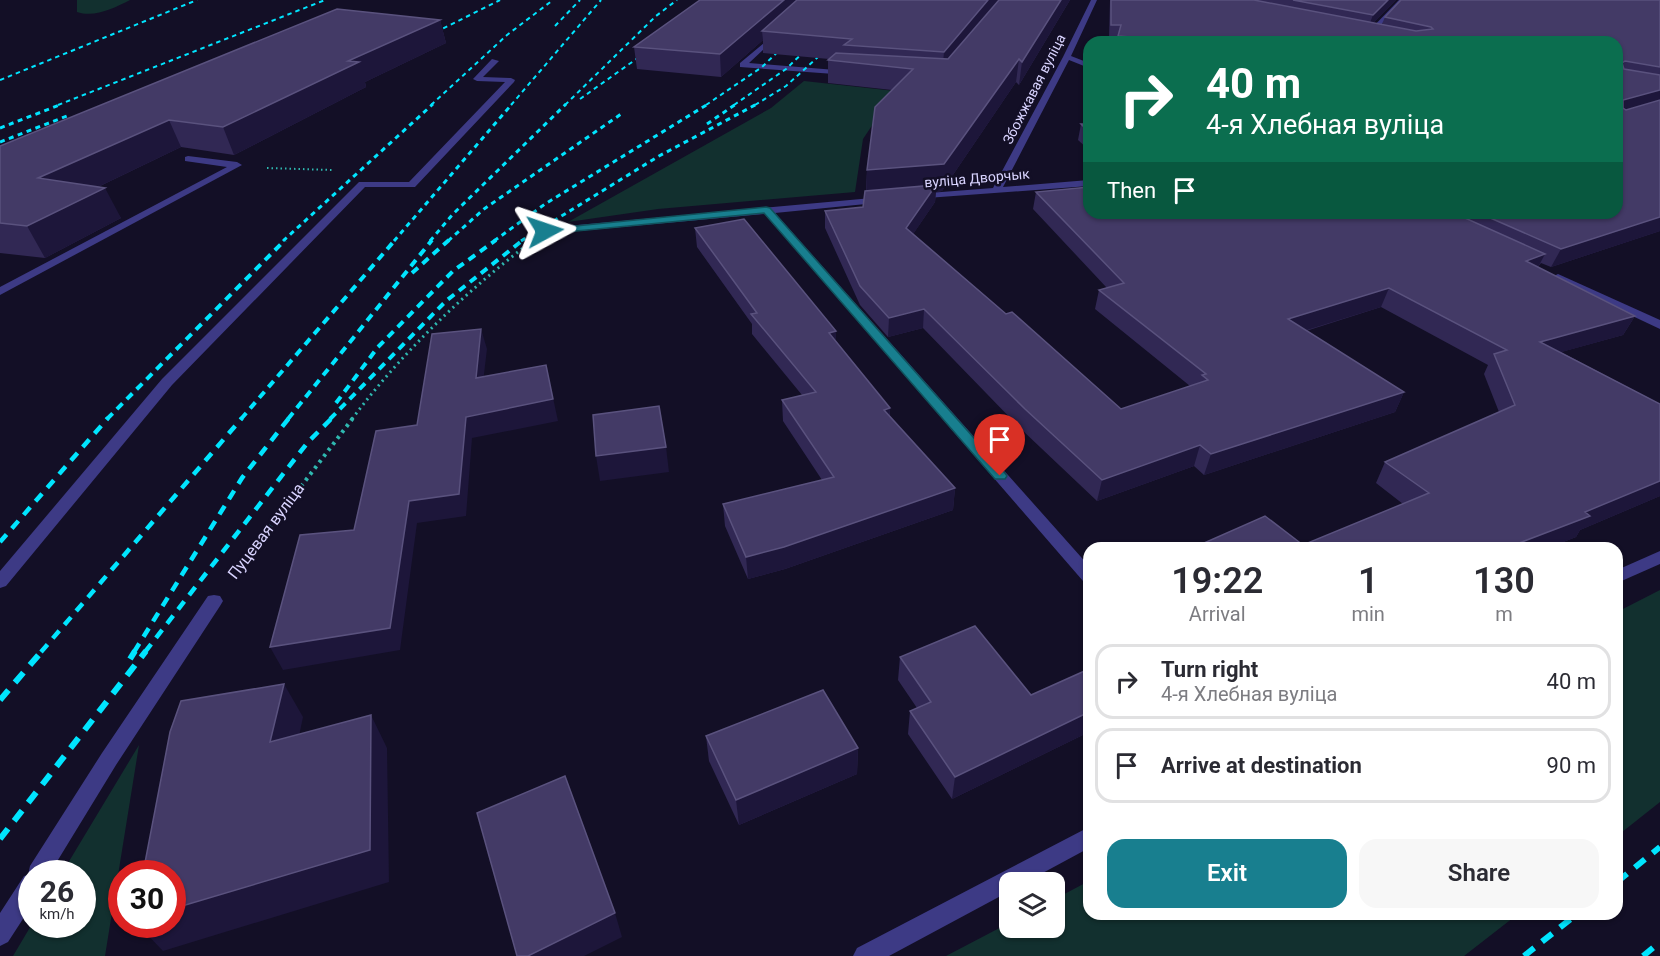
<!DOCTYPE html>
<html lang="en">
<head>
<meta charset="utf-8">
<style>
  :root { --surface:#fff; --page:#f7f7f7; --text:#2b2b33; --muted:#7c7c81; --line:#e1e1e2; --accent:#187f8f }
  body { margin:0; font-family:Roboto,sans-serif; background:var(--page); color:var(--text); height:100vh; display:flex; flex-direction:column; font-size:22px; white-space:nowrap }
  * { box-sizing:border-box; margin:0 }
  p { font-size:20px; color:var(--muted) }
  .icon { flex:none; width:33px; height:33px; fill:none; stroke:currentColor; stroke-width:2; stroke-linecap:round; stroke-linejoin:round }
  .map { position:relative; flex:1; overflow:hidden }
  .details { position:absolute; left:1083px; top:542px; width:540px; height:378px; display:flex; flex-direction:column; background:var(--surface); border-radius:18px; box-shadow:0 2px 4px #0004 }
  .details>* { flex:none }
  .banner { position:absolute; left:1083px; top:36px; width:540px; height:183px; border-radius:18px; box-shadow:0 2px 4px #0004; background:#0b6e4f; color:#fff; overflow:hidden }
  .buttons { position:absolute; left:999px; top:872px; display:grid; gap:12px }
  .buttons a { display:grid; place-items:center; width:66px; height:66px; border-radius:12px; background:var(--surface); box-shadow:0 2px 4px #0004; font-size:30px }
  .speed { position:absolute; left:18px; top:860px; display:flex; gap:12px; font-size:30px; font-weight:700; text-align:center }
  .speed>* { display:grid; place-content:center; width:78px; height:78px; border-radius:50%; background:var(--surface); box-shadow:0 2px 4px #0004; line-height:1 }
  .speed small { font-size:15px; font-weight:400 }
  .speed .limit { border:9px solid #d22; background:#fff; color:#111 }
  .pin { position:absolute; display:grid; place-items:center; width:51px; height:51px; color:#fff; margin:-62px -26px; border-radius:50% 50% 50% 0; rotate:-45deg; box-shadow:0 0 6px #0007 }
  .pin .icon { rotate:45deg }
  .me { position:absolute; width:66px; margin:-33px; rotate:85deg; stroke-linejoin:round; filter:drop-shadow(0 0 4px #0008) }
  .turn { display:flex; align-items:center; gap:21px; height:126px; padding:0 24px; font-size:27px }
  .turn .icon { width:78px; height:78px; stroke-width:2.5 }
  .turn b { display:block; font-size:42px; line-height:51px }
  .then { display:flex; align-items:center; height:57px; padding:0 24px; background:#0003; gap:12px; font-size:22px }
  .eta { display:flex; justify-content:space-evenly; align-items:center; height:102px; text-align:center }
  .eta b { font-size:36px; font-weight:600; line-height:42px }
  .button { display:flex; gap:12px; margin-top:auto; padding:12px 24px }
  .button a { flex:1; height:69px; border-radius:18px; background:var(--accent); color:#fff; font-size:24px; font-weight:600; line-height:69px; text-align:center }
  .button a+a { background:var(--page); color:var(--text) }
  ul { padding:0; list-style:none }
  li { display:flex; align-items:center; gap:18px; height:75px; margin:0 12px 9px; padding:0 12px; border:3px solid var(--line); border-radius:18px }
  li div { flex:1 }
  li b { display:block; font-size:22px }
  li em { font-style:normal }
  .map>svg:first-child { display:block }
  .green { fill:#12302f }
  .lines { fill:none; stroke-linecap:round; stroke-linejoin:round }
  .path-far2 { stroke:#2fb8b0; stroke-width:2; stroke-dasharray:1.5 3; stroke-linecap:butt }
  .path-far1 { stroke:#2fb8b0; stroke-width:3; stroke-dasharray:2 4; stroke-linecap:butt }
  .path { stroke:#2fb8b0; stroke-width:4; stroke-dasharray:3 4.5; stroke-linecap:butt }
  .minor { fill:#3d3a85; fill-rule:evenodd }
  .rail-far4 { stroke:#00e5ff; stroke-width:2; stroke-dasharray:4.5 4; stroke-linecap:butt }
  .rail-far3 { stroke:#00e5ff; stroke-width:3; stroke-dasharray:5 4.5; stroke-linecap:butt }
  .rail-far2 { stroke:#00e5ff; stroke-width:4; stroke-dasharray:8 6; stroke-linecap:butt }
  .rail-far1 { stroke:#00e5ff; stroke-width:4.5; stroke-dasharray:10 8; stroke-linecap:butt }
  .rail { stroke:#00e5ff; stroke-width:6; stroke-dasharray:13 10; stroke-linecap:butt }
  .wall { fill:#312854 }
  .shaded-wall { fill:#1d163a }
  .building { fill:#433a66; stroke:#5a527e; stroke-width:1.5 }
  .route { fill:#187f8f; stroke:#10535d; stroke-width:1.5 }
  .labels { text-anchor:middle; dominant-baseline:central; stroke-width:5; stroke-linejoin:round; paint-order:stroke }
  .far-street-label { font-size:14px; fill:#d9d4ff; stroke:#130f26 }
  .street-label { font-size:16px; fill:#d9d4ff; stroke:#130f26 }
</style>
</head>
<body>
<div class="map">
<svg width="1660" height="956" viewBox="0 0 1660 956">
  <rect width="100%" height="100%" fill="#130f26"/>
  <g class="green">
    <path d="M77,0H130C114,8 95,18 77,12Z"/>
    <path d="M804,81L895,91L863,139L855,192L658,209L568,222L771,108Z"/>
    <path d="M1660,590V802L1617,836V612Z"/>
    <path d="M139,745L105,956H13L32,924H82V873H62Z"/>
    <path d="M1089,881V914H1518L1464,956H946L1009,923L1010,927H1054L1055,899Z"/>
  </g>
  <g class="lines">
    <path class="path-far2" d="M267,168L332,170"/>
    <path class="path-far1" d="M352,419C400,355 460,297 523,248"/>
    <path class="path" d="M233,576L353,418"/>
    <g class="minor">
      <path d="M1091,0H1097L1071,56L1089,63V68L1069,60L1003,187L1089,180V186L913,199V195L916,194L993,188L1063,57Z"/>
      <path d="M1399,0H1405L1373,33H1369V31Z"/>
      <path d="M777,32L779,35L749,63L848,71L852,73L848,75L740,67V63Z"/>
      <path d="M492,59L499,61L483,77L511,78L515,80L514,82L415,187H365L172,385L6,586L0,588V571L162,379L359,182H409L505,82L477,81L473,79Z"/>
      <path d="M188,156L237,162L242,165L0,295V287L227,167L185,161V157Z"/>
      <path d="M883,197L886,198V202L775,213L1089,566V583L1083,581L765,214L545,234L540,231L545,228Z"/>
      <path d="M1558,274L1660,320V329L1554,279L1552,277Z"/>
      <path d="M1660,551V564L1617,583V570Z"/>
      <path d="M214,595L220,596L223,601L220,606L116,765L50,873H32V905L8,942L0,946V913L24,876L28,875L30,866L102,753L208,596Z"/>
      <path d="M1089,827V848L1026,882H1010V891L889,956H853L857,948Z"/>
    </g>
    <g class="rail-far4">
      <path d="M555,26L580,0"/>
      <path d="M428,36L500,0"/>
      <path d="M0,80L197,0"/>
      <path d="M580,99L649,50"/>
      <path d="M58,105L325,0"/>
      <path d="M431,105L507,35L553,0"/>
      <path d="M511,105L601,0"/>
      <path d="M565,105L656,16L677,0"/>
      <path d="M706,105L762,67L787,43"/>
      <path d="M734,105L786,69L812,44"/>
      <path d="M755,105L786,86L829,47"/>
    </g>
    <g class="rail-far3">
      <path d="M707,124L736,104"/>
      <path d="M0,128L62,104"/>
      <path d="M0,142L67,116"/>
      <path d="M283,241L433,104"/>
      <path d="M394,241L512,104"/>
      <path d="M430,241L453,214L566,104"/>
      <path d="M448,241L484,209L624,112"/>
      <path d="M494,241L545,204L708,104"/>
      <path d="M521,241L659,156L757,104"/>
    </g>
    <g class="rail-far2">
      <path d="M412,273L449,240"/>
      <path d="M336,403L378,347L453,271L496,240"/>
      <path d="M107,419L285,240"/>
      <path d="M241,419L395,240"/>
      <path d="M288,419L432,240"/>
      <path d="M330,419L446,301L523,240"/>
    </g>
    <g class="rail-far1">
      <path d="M0,542L108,418"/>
      <path d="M41,652L242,418"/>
      <path d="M134,652L242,478L289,418"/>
      <path d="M145,652L308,442L332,418"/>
    </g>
    <g class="rail">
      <path d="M130,659L135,651"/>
      <path d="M0,700L42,651"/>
      <path d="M0,839L146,651"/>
      <path d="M1617,882L1660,847"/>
      <path d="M1524,956L1577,914"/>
      <path d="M1643,956L1660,942"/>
    </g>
  </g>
  <g class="wall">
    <path d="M700,0H1070L1019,85L1016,82L942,191L936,192L935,202L913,234L1006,314L1121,409L1190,386L1095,309L1099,290L1107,288L1033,209L1036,192L1089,213H1617V42H1117L1118,38H1109L1110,0H1396L1373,23L1382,24L1385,17L1660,0V231L1551,267L1541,263L1538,267L1635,316L1623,335L1561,352L1660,404V496L1580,530L1576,537L1548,548H1202L1204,543L1303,545L1403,504L1376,483L1385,462L1499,412L1484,374L1488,365L1381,307L1306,331L1404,392L1395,412L1204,475L1194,466L1097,501L1022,430L923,328L888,337L860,305L825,228V211L863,207L866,191L867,170L892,90L828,83V60L829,59L763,53V40L721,77L637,69L634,47Z"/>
    <path d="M440,20L446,43L365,82L366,87L234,155L181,147L98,187L121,218L45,258L0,253V146Z"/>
    <path d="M1081,124H1089V150L1078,140Z"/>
    <path d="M695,228L836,331V341L890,408V416L955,488L953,510L785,569L748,579L725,526L723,504L822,480L783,421L782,400L802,395L752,334V324L697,247Z"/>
    <path d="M900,657L1031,695L1089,669V732L952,799L908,734L910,711L917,708L898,680Z"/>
    <path d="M706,736L858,748L857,774L739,825L709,761Z"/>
  </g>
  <g class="shaded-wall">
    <path d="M784,0H807L762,31L763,40L721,77L720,54Z"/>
    <path d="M988,0H1002L942,75L944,52Z"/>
    <path d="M1061,0H1070L1019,85L1022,62Z"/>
    <path d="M1388,0H1396L1368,28L1373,15Z"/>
    <path d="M440,20L446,43L365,82L366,87L234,155L223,127L348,61Z"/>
    <path d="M1019,59L1016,82L942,191L936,192L935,202L905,246L866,198L867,170Z"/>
    <path d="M1660,84V102L1617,115L1623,100Z"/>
    <path d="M169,120L181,147L54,208L38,178Z"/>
    <path d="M105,188L121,218L45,258L27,226Z"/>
    <path d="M1660,217V231L1551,267L1561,249Z"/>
    <path d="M1545,254L1535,273L1526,261Z"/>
    <path d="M1389,288L1381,307L1281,338L1288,319Z"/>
    <path d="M924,309L923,328L888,337L889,318Z"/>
    <path d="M1635,316L1623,335L1529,361L1540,342Z"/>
    <path d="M481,329L487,349L481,399L476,378Z"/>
    <path d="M836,331V351L829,333Z"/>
    <path d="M546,365L558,421L472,438L466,516L417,523L400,650L283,670L270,647L409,501L466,417Z"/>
    <path d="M1404,392L1395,412L1204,475L1211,454Z"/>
    <path d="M890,408L889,429L884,410Z"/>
    <path d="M1200,445L1194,466L1097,501L1102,480Z"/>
    <path d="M666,447L669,472L600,481L596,456Z"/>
    <path d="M1660,481V496L1580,530L1576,537L1548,548H1506L1585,512Z"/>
    <path d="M955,488L953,510L785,569L748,579L746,557Z"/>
    <path d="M284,684L303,717L291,775L270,742Z"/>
    <path d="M1089,712V732L952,799L955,777Z"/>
    <path d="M371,715L387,748L389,882L163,951L137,924H172V909Z"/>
    <path d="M858,748L857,774L739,825L736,800Z"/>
    <path d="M615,913L622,937L584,956H528Z"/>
  </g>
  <g class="building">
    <path d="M700,0H784L720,54L634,47Z"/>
    <path d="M797,0H988L944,52L844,45L852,39L762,31Z"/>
    <path d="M999,0H1061L1022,62L1019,59L944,164L867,170L875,107L913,69L828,60L836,53L948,59Z"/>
    <path d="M1111,0H1254L1416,31L1433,29L1431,27L1385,17L1401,0H1660V67L1625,61L1622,63L1624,69L1660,75V90L1623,100V108L1626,110L1660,100V217L1561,249L1479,213H1617V42H1193L1118,36L1121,25H1111Z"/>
    <path d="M1293,0H1388L1373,15Z"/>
    <path d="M337,9L440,20L348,61L359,62L223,127L169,120L38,178L105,188L27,226L0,223V146Z"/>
    <path d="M1081,124H1089V132Z"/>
    <path d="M936,185L906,228L1006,314L1012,312L1121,409L1208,380L1202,375L1206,374L1099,290L1124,283L1036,192L1089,187V213H1454L1545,254L1526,261L1635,316L1540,342L1660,404V481L1585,512L1590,516L1506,548H1209L1204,543L1265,516L1303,545L1429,493L1385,462L1515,405L1494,354L1507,350L1389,288L1288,319L1404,392L1211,454L1200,445L1102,480L1025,409L924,309L889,318L860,286L825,211L863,207L865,191Z"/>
    <path d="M744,219L836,331L829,333L890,408L884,410L955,488L784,547L746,557L723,504L834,477L782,400L816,392L751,314L757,313L695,228Z"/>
    <path d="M481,329L476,378L546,365L553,399L466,417L459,494L409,501L390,628L270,647L300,535L354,530L376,431L417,425L432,334Z"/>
    <path d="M659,406L666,447L596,456L593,415Z"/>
    <path d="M975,626L1031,695L1089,669V712L955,777L910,711L931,702L900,657Z"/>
    <path d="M284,684L270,742L371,715L370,850L172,909V873H143L170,732L181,701Z"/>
    <path d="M823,690L858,748L736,800L706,736Z"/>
    <path d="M565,776L615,913L528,956H517L477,813Z"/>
  </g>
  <path class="route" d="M766,207L770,208L1005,473L1007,476L1005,479H995L764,213L545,234L540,231L545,229Z"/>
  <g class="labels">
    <g class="far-street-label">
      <text transform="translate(1034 89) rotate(-63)">Збожжавая вуліца</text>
      <text transform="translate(977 178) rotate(-5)">вуліца Дворчык</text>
    </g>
    <g class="street-label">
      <text transform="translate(266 531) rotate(-53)">Пуцевая вуліца</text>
    </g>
  </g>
</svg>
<div class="buttons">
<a><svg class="icon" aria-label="layers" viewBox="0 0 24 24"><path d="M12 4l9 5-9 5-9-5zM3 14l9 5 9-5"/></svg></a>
</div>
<div class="speed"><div>26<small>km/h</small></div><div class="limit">30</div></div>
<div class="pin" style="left:1000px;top:476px;background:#d93025"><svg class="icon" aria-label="arrive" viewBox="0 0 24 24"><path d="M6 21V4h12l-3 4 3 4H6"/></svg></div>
<svg class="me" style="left:545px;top:231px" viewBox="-20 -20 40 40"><path d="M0-17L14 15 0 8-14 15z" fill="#187f8f" stroke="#fff" stroke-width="4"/></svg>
<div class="banner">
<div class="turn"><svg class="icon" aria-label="right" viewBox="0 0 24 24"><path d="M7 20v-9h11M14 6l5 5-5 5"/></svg><div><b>40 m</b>4-я Хлебная вуліца</div></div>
<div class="then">Then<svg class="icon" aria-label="arrive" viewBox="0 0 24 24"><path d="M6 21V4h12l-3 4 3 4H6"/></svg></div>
</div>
<section class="details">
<div class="eta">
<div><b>19:22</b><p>Arrival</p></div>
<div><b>1</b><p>min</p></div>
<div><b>130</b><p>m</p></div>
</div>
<ul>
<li><svg class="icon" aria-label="right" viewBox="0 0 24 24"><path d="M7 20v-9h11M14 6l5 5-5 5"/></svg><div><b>Turn right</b><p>4-я Хлебная вуліца</p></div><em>40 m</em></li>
<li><svg class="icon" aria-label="arrive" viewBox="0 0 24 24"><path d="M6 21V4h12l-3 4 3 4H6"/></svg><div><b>Arrive at destination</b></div><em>90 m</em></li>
</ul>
<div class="button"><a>Exit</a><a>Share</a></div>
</section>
</div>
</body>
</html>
